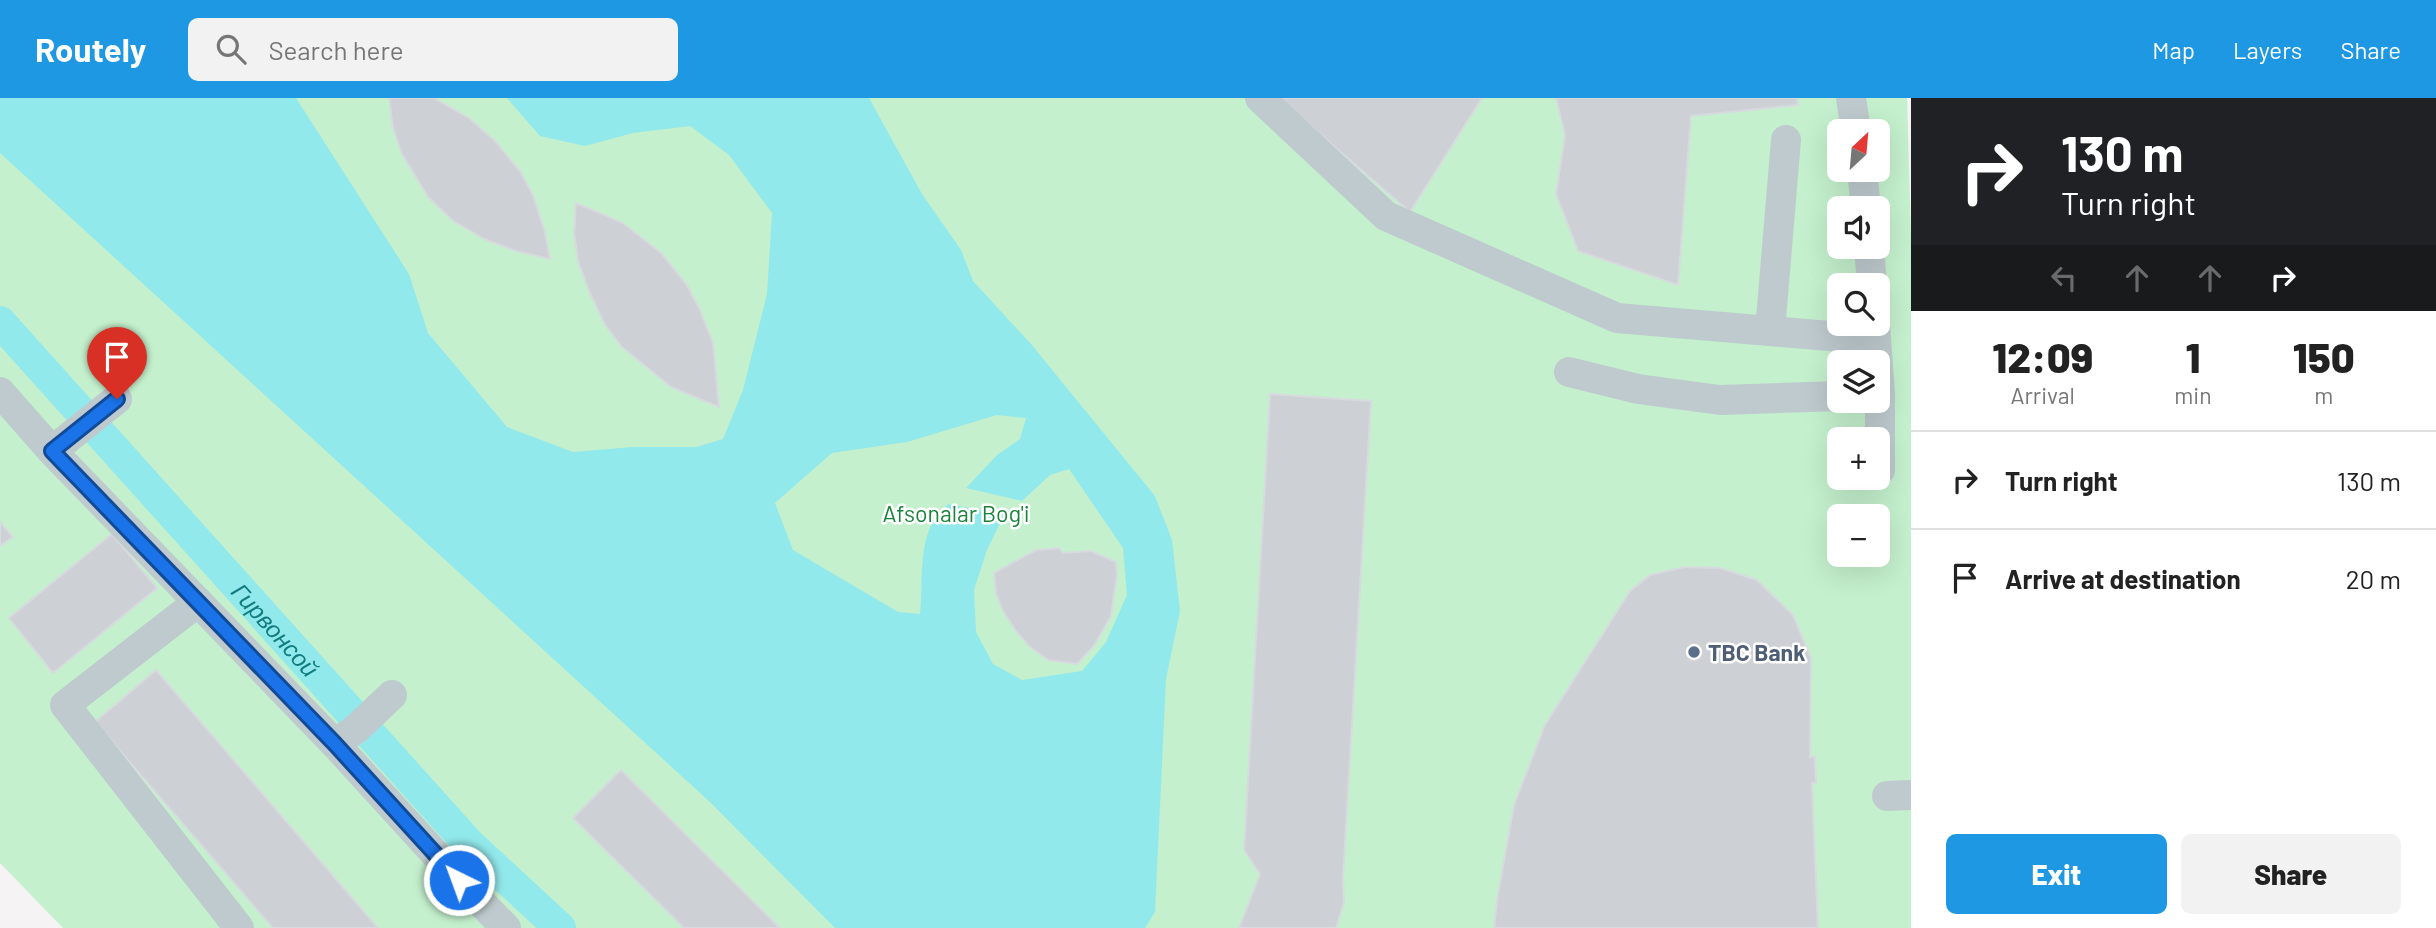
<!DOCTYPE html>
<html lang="en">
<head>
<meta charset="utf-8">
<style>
  :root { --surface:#fff; --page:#f2f2f2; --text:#222; --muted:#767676; --line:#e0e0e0; --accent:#1f98e3 }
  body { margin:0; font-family:Barlow,sans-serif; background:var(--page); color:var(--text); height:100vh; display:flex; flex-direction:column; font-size:26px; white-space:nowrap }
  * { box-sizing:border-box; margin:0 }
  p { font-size:23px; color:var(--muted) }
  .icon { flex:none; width:38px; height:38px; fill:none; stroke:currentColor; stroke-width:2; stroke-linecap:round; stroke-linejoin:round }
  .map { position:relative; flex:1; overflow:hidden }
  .side { display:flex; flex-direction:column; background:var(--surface); width:525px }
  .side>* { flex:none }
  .guide { background:#202124; color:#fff; overflow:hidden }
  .needle { width:46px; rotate:26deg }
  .controls { position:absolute; left:1827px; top:21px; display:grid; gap:14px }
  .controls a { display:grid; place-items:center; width:63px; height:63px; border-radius:10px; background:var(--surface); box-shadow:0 7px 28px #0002; font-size:35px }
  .pin { position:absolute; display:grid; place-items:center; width:60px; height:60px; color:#fff; margin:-72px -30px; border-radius:50% 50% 50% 0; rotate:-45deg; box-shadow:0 0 7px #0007 }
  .pin .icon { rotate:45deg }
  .me { position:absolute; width:77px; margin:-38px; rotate:318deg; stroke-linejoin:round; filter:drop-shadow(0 0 5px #0008) }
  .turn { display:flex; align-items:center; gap:24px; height:147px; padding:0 35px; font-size:32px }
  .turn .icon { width:91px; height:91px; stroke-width:2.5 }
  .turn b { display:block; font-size:49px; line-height:60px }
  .lanes { display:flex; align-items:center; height:66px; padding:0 35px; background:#0003; justify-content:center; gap:35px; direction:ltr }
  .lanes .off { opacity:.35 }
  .eta { display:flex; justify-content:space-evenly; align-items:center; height:119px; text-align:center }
  .eta b { font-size:42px; font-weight:800; line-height:49px }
  .cta { display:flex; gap:14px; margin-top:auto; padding:14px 35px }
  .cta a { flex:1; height:80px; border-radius:10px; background:var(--accent); color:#fff; font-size:28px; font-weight:800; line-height:80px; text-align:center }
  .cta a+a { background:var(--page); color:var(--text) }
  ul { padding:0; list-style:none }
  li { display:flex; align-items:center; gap:21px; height:98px; padding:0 35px; border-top:2px solid var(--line) }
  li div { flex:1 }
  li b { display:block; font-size:26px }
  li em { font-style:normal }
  header { display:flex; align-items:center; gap:42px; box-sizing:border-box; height:98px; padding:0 35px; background:var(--accent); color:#fff }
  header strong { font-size:33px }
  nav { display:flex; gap:38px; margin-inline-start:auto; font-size:24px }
  .search { width:490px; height:63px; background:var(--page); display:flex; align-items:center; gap:18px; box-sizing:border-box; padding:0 24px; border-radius:10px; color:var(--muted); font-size:26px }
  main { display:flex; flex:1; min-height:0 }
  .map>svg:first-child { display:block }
  .green { fill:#c4f0cd; fill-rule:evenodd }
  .water { fill:#92e9ec; fill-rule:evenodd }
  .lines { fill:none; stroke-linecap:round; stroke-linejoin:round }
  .canal { stroke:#92e9ec; stroke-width:32 }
  .building { fill:#cdd1d5; stroke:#d7dade; stroke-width:2 }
  .minor { stroke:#becace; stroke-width:30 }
  .route-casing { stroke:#114b97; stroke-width:18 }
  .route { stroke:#1a73e8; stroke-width:12 }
  .service-dot { fill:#5c6f8a; stroke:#fff; stroke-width:2.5 }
  .labels { text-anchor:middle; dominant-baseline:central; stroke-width:5; stroke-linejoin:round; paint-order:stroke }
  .park-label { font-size:23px; fill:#1a833b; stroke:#fff }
  .service-label { font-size:23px; font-weight:bold; fill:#4e5e75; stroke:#fff; text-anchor:start }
  .water-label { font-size:24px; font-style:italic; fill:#107c7f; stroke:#fff }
</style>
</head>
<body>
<header>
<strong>Routely</strong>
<div class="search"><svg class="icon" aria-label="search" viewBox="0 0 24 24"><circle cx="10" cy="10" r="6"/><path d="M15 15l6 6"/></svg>Search here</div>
<nav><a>Map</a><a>Layers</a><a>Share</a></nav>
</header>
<main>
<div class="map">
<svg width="1911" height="830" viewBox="0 0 1911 830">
  <rect width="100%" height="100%" fill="#f5f3f3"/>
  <path class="green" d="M0,0H1907L1911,142V830H63L0,765ZM1839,33H1878V72H1839ZM1839,110H1878V149H1839ZM1839,187H1878V226H1839ZM1839,264H1878V303H1839ZM1839,341H1878V380H1839ZM1839,418H1878V457H1839Z"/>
  <path class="water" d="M0,0H296L409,176L428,235L507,329L573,354L632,349H696L723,341L743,292L767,196L772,115L729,57L690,28L633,35L585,48L540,38L507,0H869L922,96L961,152L973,183L1031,246L1155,398L1172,442L1180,513L1166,581L1155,814L1145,830H835L711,705L0,55ZM997,317L1026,320L1020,341L997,357L966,390L1022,403L1050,377L1069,371L1123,450L1127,497L1106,544L1082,573L1022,582L993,566L976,534L974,492L987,452L1004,417L949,406C915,429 924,482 920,516L898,514L793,452L775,405L832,355L907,344Z"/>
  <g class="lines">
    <path class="canal" id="s1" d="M0,224L469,746L560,830"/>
  </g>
  <g class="building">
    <path d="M389,0H434L469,20L495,43L520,73L533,97L545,134L550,161L516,153L484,141L452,122L428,99L402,56L393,30Z"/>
    <path d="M1278,0H1482L1410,114Z"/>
    <path d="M1556,0H1797L1798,7L1691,18L1678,187L1578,153L1556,96L1565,37Z"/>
    <path d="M576,105L623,125L661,155L687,187L700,212L713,245L719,309L671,289L622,249L605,227L589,193L578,163L574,136Z"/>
    <path d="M1270,296L1371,303L1343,780L1344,805L1336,830H1239L1260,776L1244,752Z"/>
    <path d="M0,424L13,439L0,448Z"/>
    <path d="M112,436L157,490L53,575L9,520Z"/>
    <path d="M1059,450L1063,455L1091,453L1116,464L1117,477L1111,518L1093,549L1077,566L1048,562L1029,548L1016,533L1003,513L996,495L994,475L1036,452Z"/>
    <path d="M1685,469L1720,470L1757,482L1793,517L1811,560L1810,659H1815L1816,685H1812L1818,830H1494L1498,796L1514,707L1545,627L1630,493L1650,477Z"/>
    <path d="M156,572L378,830H273L95,624Z"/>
    <path d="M621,672L780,830H684L573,720Z"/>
  </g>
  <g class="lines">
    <g class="minor">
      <path d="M1260,0L1386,118L1617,220L1876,242"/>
      <path d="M1851,0L1856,33"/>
      <path d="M1862,72L1866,110"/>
      <path d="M1869,149L1872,187"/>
      <path d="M1875,226L1880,297V372"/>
      <path d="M1770,233L1786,42"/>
      <path d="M1569,274L1638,291L1720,302L1839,298"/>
      <path d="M0,294L52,353L335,646L356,631L392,597"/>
      <path d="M52,353L117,301"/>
      <path d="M198,504L65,607L239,830"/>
      <path d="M335,646L459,782L506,830"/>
      <path d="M1887,698L1911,697"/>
    </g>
  </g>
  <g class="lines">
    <g class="route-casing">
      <path id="route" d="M117,301L52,353L335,646L459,782"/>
    </g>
    <use href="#route" class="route"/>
  </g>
  <circle class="service-dot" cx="1694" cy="554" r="7"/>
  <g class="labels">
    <g class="park-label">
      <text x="956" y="415">Afsonalar Bog'i</text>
    </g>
    <g class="service-label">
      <text x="1708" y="554">TBC Bank</text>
    </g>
    <g class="water-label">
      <text stroke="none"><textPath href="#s1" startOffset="413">Гирвонсой</textPath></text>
    </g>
  </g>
</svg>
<div class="controls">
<a><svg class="needle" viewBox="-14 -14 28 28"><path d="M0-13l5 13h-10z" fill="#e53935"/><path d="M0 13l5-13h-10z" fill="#767676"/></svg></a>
<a><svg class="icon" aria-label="sound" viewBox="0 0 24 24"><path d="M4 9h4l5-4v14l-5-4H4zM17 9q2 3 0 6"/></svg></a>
<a><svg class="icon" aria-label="search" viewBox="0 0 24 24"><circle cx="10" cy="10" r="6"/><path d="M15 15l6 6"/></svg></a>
<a><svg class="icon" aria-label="layers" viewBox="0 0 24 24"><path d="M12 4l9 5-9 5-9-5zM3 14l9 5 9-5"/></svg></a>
<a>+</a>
<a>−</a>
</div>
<div class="pin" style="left:117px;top:301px;background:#d93025"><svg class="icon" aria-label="arrive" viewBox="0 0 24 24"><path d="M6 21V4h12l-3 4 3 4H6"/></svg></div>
<svg class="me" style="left:459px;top:782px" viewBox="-20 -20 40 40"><circle r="17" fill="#1a73e8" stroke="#fff" stroke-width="3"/><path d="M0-11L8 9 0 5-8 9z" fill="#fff"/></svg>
</div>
<section class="side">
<div class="guide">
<div class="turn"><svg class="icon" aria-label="right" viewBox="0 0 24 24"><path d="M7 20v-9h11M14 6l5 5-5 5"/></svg><div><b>130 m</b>Turn right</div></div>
<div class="lanes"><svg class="icon off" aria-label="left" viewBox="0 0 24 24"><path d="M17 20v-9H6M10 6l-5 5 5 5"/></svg><svg class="icon off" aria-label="ahead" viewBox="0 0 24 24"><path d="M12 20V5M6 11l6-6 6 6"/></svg><svg class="icon off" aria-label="ahead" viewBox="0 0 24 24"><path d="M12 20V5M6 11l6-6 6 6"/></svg><svg class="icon" aria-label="right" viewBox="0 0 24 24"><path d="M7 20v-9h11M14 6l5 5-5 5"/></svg></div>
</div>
<div class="eta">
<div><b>12:09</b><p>Arrival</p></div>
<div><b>1</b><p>min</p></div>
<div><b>150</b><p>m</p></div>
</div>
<ul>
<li><svg class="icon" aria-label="right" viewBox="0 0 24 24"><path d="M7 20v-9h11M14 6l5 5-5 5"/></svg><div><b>Turn right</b></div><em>130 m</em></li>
<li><svg class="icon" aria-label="arrive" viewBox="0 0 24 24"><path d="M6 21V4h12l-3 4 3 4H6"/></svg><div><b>Arrive at destination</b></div><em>20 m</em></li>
</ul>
<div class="cta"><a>Exit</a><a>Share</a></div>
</section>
</main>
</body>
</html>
